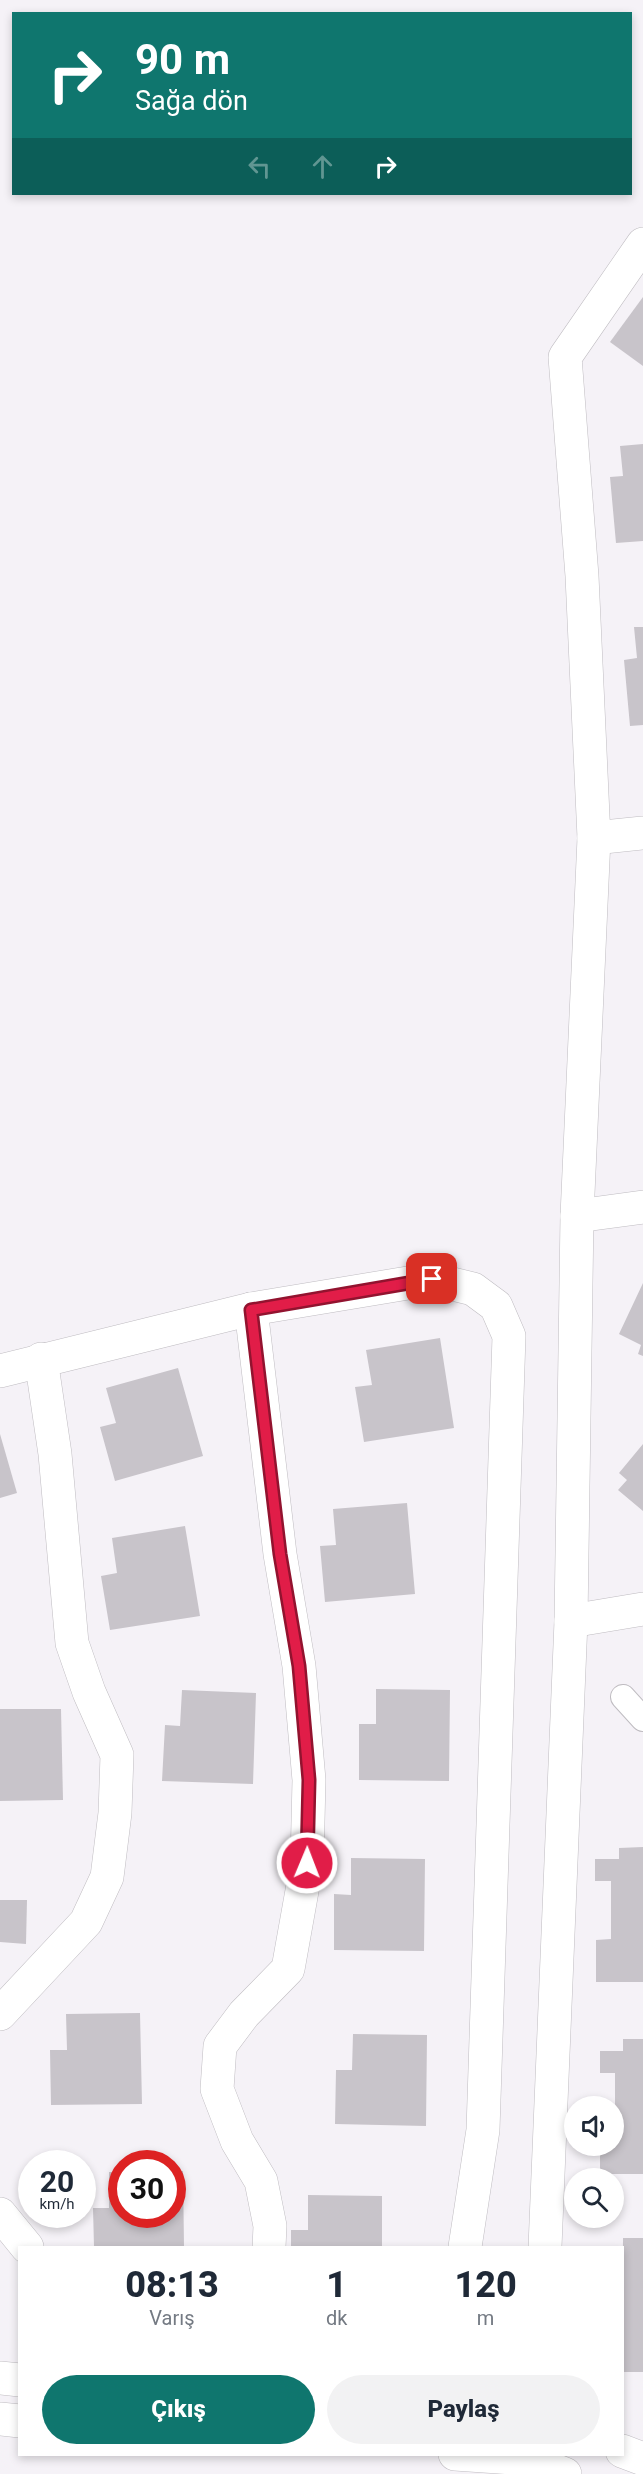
<!DOCTYPE html>
<html lang="tr">
<head>
<meta charset="utf-8">
<style>
  :root { --surface:#fff; --page:#f2f2f3; --text:#1f2937; --muted:#747a83; --accent:#0f766e }
  body { margin:0; font-family:Roboto,sans-serif; background:var(--page); color:var(--text); height:100vh; display:flex; flex-direction:column; font-size:22px; white-space:nowrap }
  * { box-sizing:border-box; margin:0 }
  p { font-size:20px; color:var(--muted) }
  .icon { flex:none; width:33px; height:33px; fill:none; stroke:currentColor; stroke-width:2; stroke-linecap:round; stroke-linejoin:round }
  .map { position:relative; flex:1; overflow:hidden }
  .sheet { position:absolute; left:18px; top:2246px; width:606px; height:210px; display:flex; flex-direction:column; background:var(--surface); border-radius:0px; box-shadow:0 3px 9px #0003 }
  .sheet>* { flex:none }
  .top-card { position:absolute; left:12px; top:12px; width:620px; height:183px; border-radius:0px; box-shadow:0 3px 9px #0003; background:#0f766e; color:#fff; overflow:hidden }
  .fabs { position:absolute; left:564px; top:2096px; display:grid; gap:12px }
  .fabs a { display:grid; place-items:center; width:60px; height:60px; border-radius:50%; background:var(--surface); box-shadow:0 3px 9px #0003; font-size:30px }
  .speed { position:absolute; left:18px; top:2150px; display:flex; gap:12px; font-size:30px; font-weight:700; text-align:center }
  .speed>* { display:grid; place-content:center; width:78px; height:78px; border-radius:50%; background:var(--surface); box-shadow:0 3px 9px #0003; line-height:1 }
  .speed small { font-size:15px; font-weight:400 }
  .speed .limit { border:9px solid #d22; background:#fff; color:#111 }
  .pin { position:absolute; display:grid; place-items:center; width:51px; height:51px; color:#fff; margin:-26px; border-radius:12px; box-shadow:0 3px 9px #0006 }
  .me { position:absolute; width:66px; margin:-33px; rotate:1deg; stroke-linejoin:round; filter:drop-shadow(0 0 4px #0008) }
  .turn { display:flex; align-items:center; gap:21px; height:126px; padding:0 24px; font-size:27px }
  .turn .icon { width:78px; height:78px; stroke-width:2.5 }
  .turn b { display:block; font-size:42px; line-height:51px }
  .lanes { display:flex; align-items:center; height:57px; padding:0 24px; background:#0003; justify-content:center; gap:30px; direction:ltr }
  .lanes .off { opacity:.35 }
  .eta { display:flex; justify-content:space-evenly; align-items:center; height:102px; text-align:center }
  .eta b { font-size:36px; font-weight:800; line-height:42px }
  .button { display:flex; gap:12px; margin-top:auto; padding:12px 24px }
  .button a { flex:1; height:69px; border-radius:36px; background:var(--accent); color:#fff; font-size:24px; font-weight:800; line-height:69px; text-align:center }
  .button a+a { background:var(--page); color:var(--text) }
  .map>svg:first-child { display:block }
  .building { fill:#c8c4ca }
  .lines { fill:none; stroke-linecap:round; stroke-linejoin:round }
  .service-casing { stroke:#bfbcc1; stroke-width:26 }
  .minor-casing { stroke:#bfbcc1; stroke-width:34 }
  .service { stroke:#fff; stroke-width:24 }
  .minor { stroke:#fff; stroke-width:33 }
  .route-casing { stroke:#92132f; stroke-width:15 }
  .route { stroke:#e11d48; stroke-width:10 }
</style>
</head>
<body>
<div class="map">
<svg width="643" height="2474" viewBox="0 0 643 2474">
  <rect width="100%" height="100%" fill="#f5f2f7"/>
  <g class="building">
    <path d="M643,297V366L610,342Z"/>
    <path d="M643,444V541L616,543L610,477L623,476L620,446Z"/>
    <path d="M634,627H643V725L630,726L624,660L637,658Z"/>
    <path d="M643,1283V1356L638,1354L641,1345L619,1334Z"/>
    <path d="M440,1338L454,1428L364,1442L355,1387L372,1385L366,1350Z"/>
    <path d="M178,1368L203,1456L115,1481L100,1427L116,1423L106,1388Z"/>
    <path d="M0,1434L17,1493L0,1498Z"/>
    <path d="M643,1444V1511L618,1490L627,1480L619,1473Z"/>
    <path d="M407,1503L415,1594L325,1602L320,1546L336,1545L333,1509Z"/>
    <path d="M185,1526L200,1616L110,1630L101,1576L117,1573L112,1538Z"/>
    <path d="M376,1689L450,1690L449,1781L359,1780V1724H376Z"/>
    <path d="M182,1690L256,1693L253,1784L162,1781L165,1725L180,1726Z"/>
    <path d="M0,1709H61L63,1800L0,1801Z"/>
    <path d="M643,1847V1982H596V1940L611,1939V1881H595V1859H619V1848Z"/>
    <path d="M351,1858L425,1859L424,1951L334,1950V1894L351,1895Z"/>
    <path d="M0,1900H27L26,1944L0,1942Z"/>
    <path d="M140,2013L142,2104L51,2105L50,2050H67L66,2014Z"/>
    <path d="M353,2034L427,2035L426,2126L335,2124L336,2070H352Z"/>
    <path d="M623,2039H643V2174H600V2145H614L615,2131V2073H600V2051H623Z"/>
    <path d="M172,2171H183L184,2247H94L93,2208H109V2172H122V2214H172Z"/>
    <path d="M308,2195L382,2196V2247H291V2230H308Z"/>
    <path d="M623,2238H643V2372H622Z"/>
  </g>
  <g class="lines">
    <g class="service-casing">
      <path id="service" d="M623,1697L643,1719"/>
    </g>
    <g class="minor-casing">
      <g id="minor">
        <path d="M594,838L643,833"/>
        <path d="M577,1216L643,1207"/>
        <path d="M251,1309L280,1554L299,1666L309,1780L307,1863L288,1969L244,2014L220,2046L217,2089L237,2141L261,2181L270,2226L269,2247"/>
        <path d="M0,1371L251,1309L432,1279L473,1289L496,1306L509,1336L483,2130L465,2247"/>
        <path d="M571,1621L643,1609"/>
        <path d="M0,2014L86,1922L107,1877L115,1813L117,1755L89,1692L72,1643L55,1454L41,1359"/>
        <path d="M0,2214L27,2247"/>
        <path d="M545,2247L571,1621L577,1216L594,838L582,576L565,357L643,244"/>
        <path d="M0,2378L20,2380"/>
        <path d="M0,2419L20,2421"/>
        <path d="M622,2451L643,2459"/>
        <path d="M455,2454L527,2459L565,2474"/>
      </g>
    </g>
    <use href="#service" class="service"/>
    <use href="#minor" class="minor"/>
  </g>
  <g class="lines">
    <g class="route-casing">
      <path id="route" d="M307,1863L309,1780L299,1666L280,1554L251,1310L432,1279"/>
    </g>
    <use href="#route" class="route"/>
  </g>
</svg>
<div class="fabs">
<a><svg class="icon" aria-label="sound" viewBox="0 0 24 24"><path d="M4 9h4l5-4v14l-5-4H4zM17 9q2 3 0 6"/></svg></a>
<a><svg class="icon" aria-label="search" viewBox="0 0 24 24"><circle cx="10" cy="10" r="6"/><path d="M15 15l6 6"/></svg></a>
</div>
<div class="speed"><div>20<small>km/h</small></div><div class="limit">30</div></div>
<div class="pin" style="left:432px;top:1279px;background:#d93025"><svg class="icon" aria-label="arrive" viewBox="0 0 24 24"><path d="M6 21V4h12l-3 4 3 4H6"/></svg></div>
<svg class="me" style="left:307px;top:1863px" viewBox="-20 -20 40 40"><circle r="17" fill="#e11d48" stroke="#fff" stroke-width="3"/><path d="M0-11L8 9 0 5-8 9z" fill="#fff"/></svg>
<div class="top-card">
<div class="turn"><svg class="icon" aria-label="right" viewBox="0 0 24 24"><path d="M7 20v-9h11M14 6l5 5-5 5"/></svg><div><b>90 m</b>Sağa dön</div></div>
<div class="lanes"><svg class="icon off" aria-label="left" viewBox="0 0 24 24"><path d="M17 20v-9H6M10 6l-5 5 5 5"/></svg><svg class="icon off" aria-label="ahead" viewBox="0 0 24 24"><path d="M12 20V5M6 11l6-6 6 6"/></svg><svg class="icon" aria-label="right" viewBox="0 0 24 24"><path d="M7 20v-9h11M14 6l5 5-5 5"/></svg></div>
</div>
<section class="sheet">
<div class="eta">
<div><b>08:13</b><p>Varış</p></div>
<div><b>1</b><p>dk</p></div>
<div><b>120</b><p>m</p></div>
</div>
<div class="button"><a>Çıkış</a><a>Paylaş</a></div>
</section>
</div>
</body>
</html>
